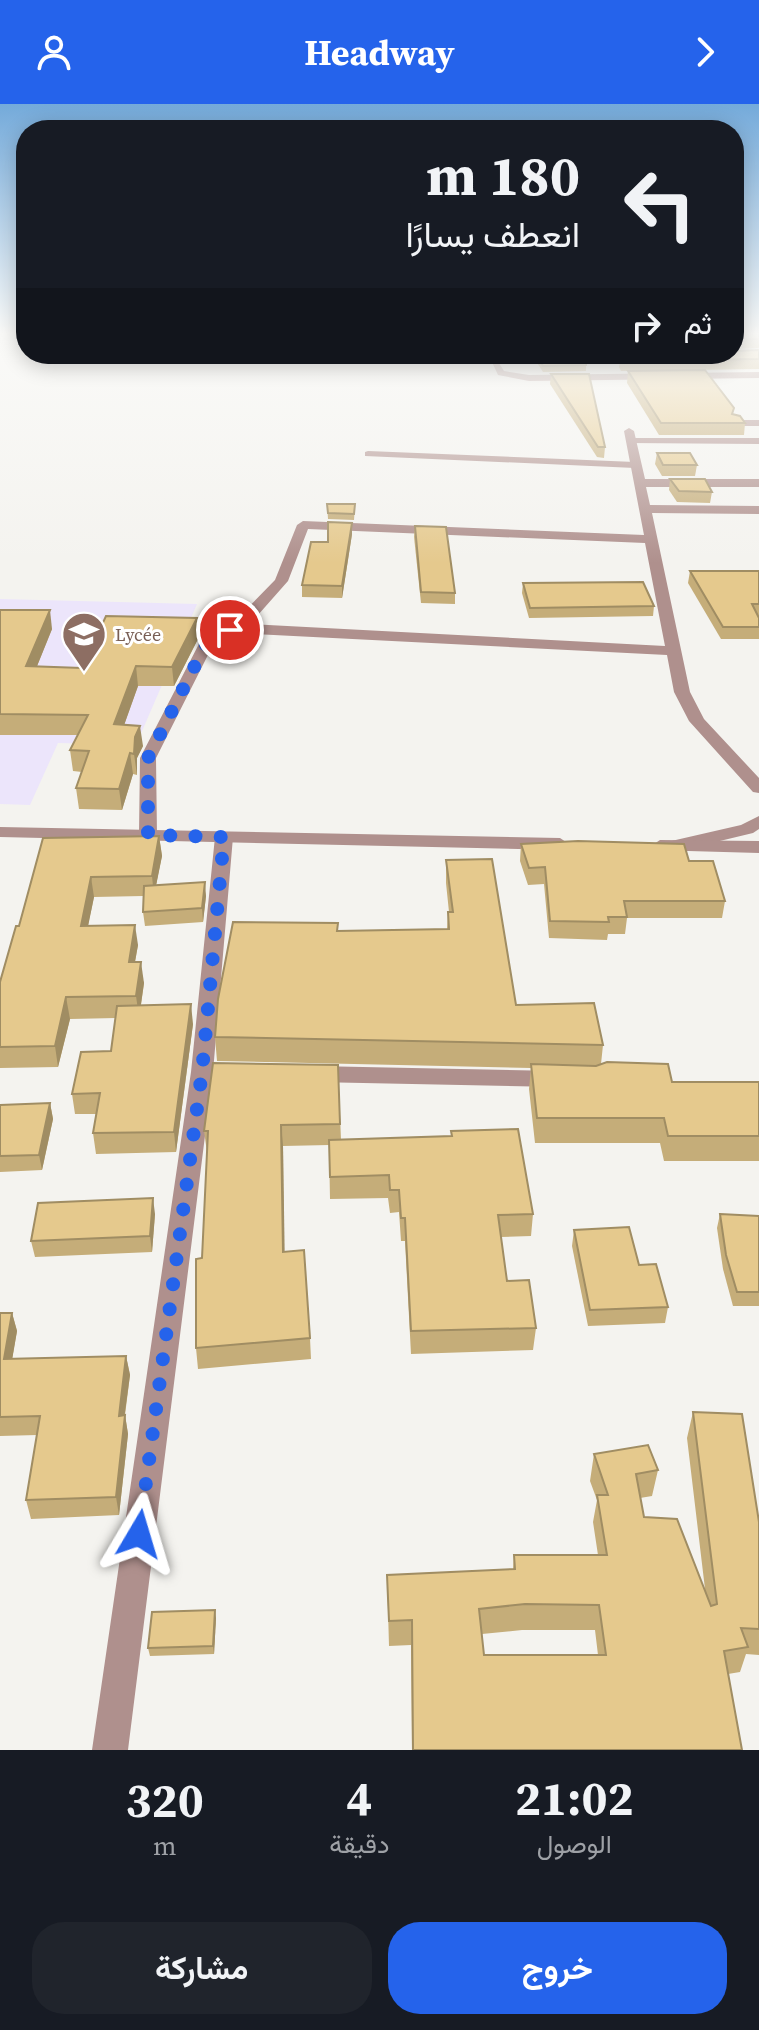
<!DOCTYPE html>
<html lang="ar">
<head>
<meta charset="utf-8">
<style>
  :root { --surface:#171b24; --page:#20242c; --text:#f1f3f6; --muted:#9ea1a6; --accent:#2563eb }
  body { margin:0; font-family:"Source Serif 4",Vazirmatn,serif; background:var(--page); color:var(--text); direction:rtl; height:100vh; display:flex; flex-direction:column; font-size:30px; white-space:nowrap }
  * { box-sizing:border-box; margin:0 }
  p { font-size:26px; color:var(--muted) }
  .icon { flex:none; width:44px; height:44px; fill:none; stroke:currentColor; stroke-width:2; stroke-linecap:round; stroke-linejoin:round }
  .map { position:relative; height:1646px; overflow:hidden; direction:ltr }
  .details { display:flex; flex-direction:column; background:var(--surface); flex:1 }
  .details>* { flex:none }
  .hud { position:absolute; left:16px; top:16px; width:728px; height:244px; border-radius:32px; box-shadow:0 4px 20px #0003; direction:rtl; background:#171b24; color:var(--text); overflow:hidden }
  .pin { position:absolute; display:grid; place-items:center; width:68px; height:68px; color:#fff; margin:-34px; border:4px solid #fff; border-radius:50%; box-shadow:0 2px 8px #0007 }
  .me { position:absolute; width:88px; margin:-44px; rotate:7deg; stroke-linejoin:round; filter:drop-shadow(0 0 6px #0008) }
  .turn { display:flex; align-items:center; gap:28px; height:168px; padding:0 32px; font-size:36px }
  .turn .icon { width:104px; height:104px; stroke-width:2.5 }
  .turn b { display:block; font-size:56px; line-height:68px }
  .then { display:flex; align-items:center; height:76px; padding:0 32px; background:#0003; gap:16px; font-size:30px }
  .eta { display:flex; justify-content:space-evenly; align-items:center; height:136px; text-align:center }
  .eta b { font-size:48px; font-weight:700; line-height:56px }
  .primary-button { display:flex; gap:16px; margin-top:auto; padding:16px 32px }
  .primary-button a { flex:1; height:92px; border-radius:32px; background:var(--accent); color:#fff; font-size:32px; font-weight:700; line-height:92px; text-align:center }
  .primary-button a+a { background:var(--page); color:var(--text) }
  header { display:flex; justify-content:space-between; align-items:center; height:104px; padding:0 32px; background:var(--accent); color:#fff; font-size:36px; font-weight:700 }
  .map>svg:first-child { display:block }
  .education { fill:#ece5fb }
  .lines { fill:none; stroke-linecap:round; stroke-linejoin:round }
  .service { fill:#af908d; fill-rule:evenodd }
  .minor { fill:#af908d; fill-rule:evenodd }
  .tertiary { fill:#af908d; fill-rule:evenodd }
  .wall { fill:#c5ad79; fill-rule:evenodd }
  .shaded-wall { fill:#a08d63 }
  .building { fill:#e5c98d; stroke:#a08d63; stroke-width:2; fill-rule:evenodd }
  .route { stroke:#2563eb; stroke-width:14; stroke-dasharray:0 25.2 }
  .labels { text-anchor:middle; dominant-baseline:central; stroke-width:6; stroke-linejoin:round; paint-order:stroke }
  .far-education-label { font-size:18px; fill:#785e54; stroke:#fff; text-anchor:start }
</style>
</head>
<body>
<header><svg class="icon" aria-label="forward" viewBox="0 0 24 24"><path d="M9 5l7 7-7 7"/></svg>Headway<svg class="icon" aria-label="person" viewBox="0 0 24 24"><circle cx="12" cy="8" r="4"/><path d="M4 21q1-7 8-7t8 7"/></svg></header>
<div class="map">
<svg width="759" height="1646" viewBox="0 0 759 1646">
  <rect width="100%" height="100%" fill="#f4f3ef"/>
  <path class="education" d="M0,495L197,500L136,641L58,639L30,701L0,700Z"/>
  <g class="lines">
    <g class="service">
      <path d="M631,334H759V340L628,339V335Z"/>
      <path d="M368,347L635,358L640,361L635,364L365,352V348Z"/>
    </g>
    <g class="minor">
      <path d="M491,256H497L504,267L529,271L759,268V274L529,277L498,271Z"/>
      <path d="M759,316V322H737L732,319L737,316Z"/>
      <path d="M629,324L634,327L645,375H759V383H646L650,401L759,402V410L652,409L690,588L704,615L759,674V689L753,688L689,617L674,588L667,551L252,530L237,523V515L275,476L297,421L303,417L644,431L624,327ZM308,425L645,439L665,542L250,520L288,477Z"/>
      <path d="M230,522L237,526L214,539L156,654L157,731L154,735H142L139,731L140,654L201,536Z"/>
      <path d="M759,712V725L753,729L674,748L665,742L667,738L741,721Z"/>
      <path d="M224,727L233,733L213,968L128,1646H92L191,968L215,733Z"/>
      <path d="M314,962L557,967L565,969L568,975L565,981L557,983L314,978L306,975L303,970L306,965Z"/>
    </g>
    <g class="tertiary">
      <path d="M0,723L560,734L569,740L560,746L0,733Z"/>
      <path d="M660,736L759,737V749L653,746L651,742Z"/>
    </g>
  </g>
  <g class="wall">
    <path d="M734,229H759V244L734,245Z"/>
    <path d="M759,246V265L621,267L619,263L620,258L614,250H734Z"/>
    <path d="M525,250H561L568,257L586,261V267L543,268L532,251H526Z"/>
    <path d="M628,267L733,310L745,319L744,331H659L627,279Z"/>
    <path d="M551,270L605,343L604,354L597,353L550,280Z"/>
    <path d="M657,349L697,361L695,372H662L655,360Z"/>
    <path d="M670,375L712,388L710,399L677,398L669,386Z"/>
    <path d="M327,400H355L354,416L328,415Z"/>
    <path d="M415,422L455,489V500L421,499L414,433Z"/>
    <path d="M352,430L342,494L302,493V481L328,438Z"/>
    <path d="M690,467H759V535H721L688,479Z"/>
    <path d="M523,479L654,502L653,512L529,514L522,489Z"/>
    <path d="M0,506L52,525L37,562L82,564L199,533L174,582H138L124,621L143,642L137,654V671L133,670L122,706L79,705L76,684L82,668L73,667L70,646L78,631H0Z"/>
    <path d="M159,732L162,752L156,781L206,792L203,818L145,822L143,808V792L94,793L88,821L138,841L135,858L144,879L141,901L193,920L176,1048L96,1050L93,1029L96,1010H75L72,990L111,947L116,914L70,915L58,963L0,964V878L19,822L43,734Z"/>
    <path d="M521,740L689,757L725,797L722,814H627L625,830H608L607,836L549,834L544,780L528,781L520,757Z"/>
    <path d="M446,756L516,901L603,941L601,960L672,978H759V1057H664L660,1039H535L529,985L531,964L217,957L215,933L338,819V827L447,825L448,808H449L446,779Z"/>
    <path d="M338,961L341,1036L451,1032V1027L533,1110L531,1132L501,1133L507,1177L536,1224L533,1246L411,1250L405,1137H401L399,1108L390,1109L388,1094L330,1095L329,1041L283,1042L284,1148L310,1234L311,1255L198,1265L196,1244L202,1154L207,1048L204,1027Z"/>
    <path d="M50,999L53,1015L42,1066L0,1068V1001Z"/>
    <path d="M155,1110L152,1148L35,1153L31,1137Z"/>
    <path d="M720,1110L759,1112V1202H733L723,1165L717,1124Z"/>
    <path d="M574,1126L639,1161L668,1203L665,1219L588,1222L572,1142Z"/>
    <path d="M0,1209H12L17,1227L12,1255L126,1252L130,1271L125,1311L128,1330L119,1411L31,1415L26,1396L37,1331L0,1332Z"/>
    <path d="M693,1308L759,1418V1551L746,1550L740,1568L728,1570L742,1646H412L411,1541L389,1542L387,1471L513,1465L514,1451H598L593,1418L597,1396L590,1377L594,1350L658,1366L652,1392L640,1394L644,1413L705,1485L687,1334ZM522,1526H595L598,1551H484L482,1530Z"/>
    <path d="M216,1514L214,1550L150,1552L148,1544Z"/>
  </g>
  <g class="shaded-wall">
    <path d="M352,419V430L342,494V482Z"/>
    <path d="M50,506L52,525L29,582L26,562Z"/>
    <path d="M197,514L199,533L174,582L172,563Z"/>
    <path d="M136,562L138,582L117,641L114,620Z"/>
    <path d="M140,622L143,642L137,654V671L134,650L135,633Z"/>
    <path d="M130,649L133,670L122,706L119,685Z"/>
    <path d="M159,732L162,752L154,792L152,772Z"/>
    <path d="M91,773L94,793L84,842L81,822Z"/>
    <path d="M205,778L206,792L203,818L202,804Z"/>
    <path d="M135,821L138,841L131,879L129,858Z"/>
    <path d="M141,858L144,879L139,913L136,892Z"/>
    <path d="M66,893L70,915L58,963L55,942Z"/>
    <path d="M191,900L193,920L176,1048L174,1028Z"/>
    <path d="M50,999L53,1015L42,1066L39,1051Z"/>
    <path d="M281,1021L283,1042L285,1169L283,1148Z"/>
    <path d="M153,1094L155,1110L152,1148L150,1132Z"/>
    <path d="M12,1209L17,1227L9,1274L4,1255Z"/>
    <path d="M126,1252L130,1271L122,1330L119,1312Z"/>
    <path d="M125,1311L128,1330L119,1411L116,1393Z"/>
    <path d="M215,1506L216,1514L214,1550L213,1542Z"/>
  </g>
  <g class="building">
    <path d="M734,229H759V235L734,236Z"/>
    <path d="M759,246V255L622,257L620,253H624L621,250H734V247Z"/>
    <path d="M536,250H561L568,257H586V261L543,262Z"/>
    <path d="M705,266L734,304L732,310L740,312L745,319H661L628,267Z"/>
    <path d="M551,270H589L605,343H598Z"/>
    <path d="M657,349H690L697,361H663Z"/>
    <path d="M670,375H705L712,388L679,387Z"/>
    <path d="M327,400H355L354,410L328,409Z"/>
    <path d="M328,418L352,419L342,482L302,481L311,438H328Z"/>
    <path d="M415,422L446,423L455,489L421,488Z"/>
    <path d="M690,467H759V500H752L759,514V523H723Z"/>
    <path d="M643,478L654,502L530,504L523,479Z"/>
    <path d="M0,506H50L26,562L82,564L106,512L197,514L172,563L136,562L114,620L140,622L135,633L134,650L130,649L119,685L76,684L89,647L70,646L88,611L0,610Z"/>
    <path d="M159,732L152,772L91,773L81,822L135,821L129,858H141L136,892L66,893L55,942L0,943V878L16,822H19L43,734Z"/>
    <path d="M578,737L684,740L689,757H713L725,797H624L627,813H608L609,818L550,817L545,763L529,764L521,740Z"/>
    <path d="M492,755L516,901L594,899L603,941L215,933L218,895L233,818L338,819L337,827L449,825L448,808H453L446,756Z"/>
    <path d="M205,778L202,804L143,808L144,782Z"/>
    <path d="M191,900L174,1028L93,1029L100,989L72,990L81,948L111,947L117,902Z"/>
    <path d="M607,958L668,960L672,978H759V1032H668L664,1014H537L531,960L596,962Z"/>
    <path d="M213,959L338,961L340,1020L281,1021L283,1148L304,1146L310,1234L196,1244V1155L202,1154L208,1027H204Z"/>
    <path d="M50,999L39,1051L0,1052V1001Z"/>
    <path d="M518,1025L533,1110L498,1111L507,1177L529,1176L536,1224L411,1227L405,1114H401L399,1086H390L389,1071L330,1073L329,1036L452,1032L451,1027Z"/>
    <path d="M153,1094L150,1132L31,1137L38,1099Z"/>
    <path d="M720,1110L759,1112V1188H737L726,1151Z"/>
    <path d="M629,1123L639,1161L656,1160L668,1203L590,1206L574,1126Z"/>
    <path d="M0,1209H12L4,1255L126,1252L119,1312L125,1311L116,1393L26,1396L40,1312L0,1313Z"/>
    <path d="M693,1308L742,1310L759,1418V1525L741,1524L748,1543L724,1547L742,1646H413L412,1516L389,1517L387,1471L515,1465L514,1451H607L597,1391H608L594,1350L648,1341L658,1366L636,1370L644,1413L677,1415L711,1502L717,1500ZM525,1500L599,1501L606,1551H484L479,1505Z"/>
    <path d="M215,1506L213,1542L148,1544L152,1508Z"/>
  </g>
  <linearGradient id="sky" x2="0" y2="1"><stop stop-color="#74aada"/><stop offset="0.5" stop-color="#fafaf8"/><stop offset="1" stop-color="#fafaf8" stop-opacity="0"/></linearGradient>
  <rect width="759" height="459" fill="url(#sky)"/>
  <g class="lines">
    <path class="route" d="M139,1430L202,968L224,733L148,731V654L208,536L230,526"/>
  </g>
  <defs>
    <g id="school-pin" transform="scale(2.3)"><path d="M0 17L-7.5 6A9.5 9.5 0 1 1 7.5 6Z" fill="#8d6e63" stroke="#fff"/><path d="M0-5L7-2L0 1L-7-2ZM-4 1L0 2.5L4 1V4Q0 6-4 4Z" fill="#fff"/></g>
  </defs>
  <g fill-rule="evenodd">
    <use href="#school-pin" x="84" y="530"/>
  </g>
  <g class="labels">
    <g class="far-education-label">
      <text x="115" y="530">Lycée</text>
    </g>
  </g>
</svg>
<div class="pin" style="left:230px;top:526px;background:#d93025"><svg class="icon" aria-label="arrive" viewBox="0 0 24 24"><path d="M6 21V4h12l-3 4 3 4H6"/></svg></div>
<svg class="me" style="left:139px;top:1430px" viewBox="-20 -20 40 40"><path d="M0-17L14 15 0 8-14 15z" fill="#2563eb" stroke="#fff" stroke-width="4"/></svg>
<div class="hud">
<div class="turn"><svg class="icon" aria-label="left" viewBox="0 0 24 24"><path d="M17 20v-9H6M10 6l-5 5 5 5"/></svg><div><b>180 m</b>انعطف يسارًا</div></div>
<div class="then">ثم<svg class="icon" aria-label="right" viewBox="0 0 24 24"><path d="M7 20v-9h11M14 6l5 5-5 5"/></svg></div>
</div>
</div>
<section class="details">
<div class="eta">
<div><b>21:02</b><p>الوصول</p></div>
<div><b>4</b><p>دقيقة</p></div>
<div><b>320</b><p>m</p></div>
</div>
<div class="primary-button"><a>خروج</a><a>مشاركة</a></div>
</section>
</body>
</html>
